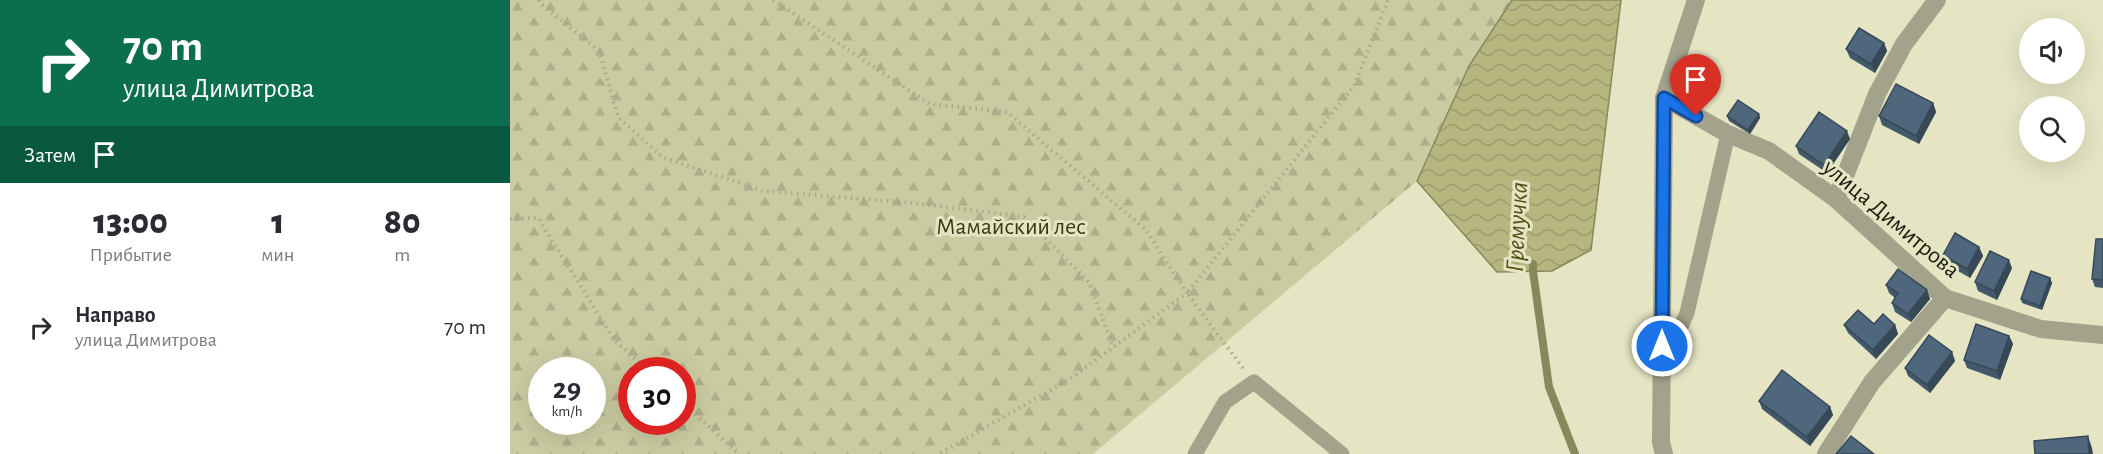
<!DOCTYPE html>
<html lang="ru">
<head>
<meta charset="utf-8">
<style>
  :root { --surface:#fff; --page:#f2f2f3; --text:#2b2b33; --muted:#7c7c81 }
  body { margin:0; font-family:"Alegreya Sans",sans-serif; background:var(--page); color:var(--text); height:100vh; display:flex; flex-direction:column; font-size:22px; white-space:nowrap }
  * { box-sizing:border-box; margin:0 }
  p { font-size:20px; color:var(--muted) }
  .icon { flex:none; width:33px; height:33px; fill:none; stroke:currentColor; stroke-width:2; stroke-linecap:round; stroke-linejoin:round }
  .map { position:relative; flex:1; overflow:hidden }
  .details { display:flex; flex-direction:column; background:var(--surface); width:510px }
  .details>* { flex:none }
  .top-card { background:#0b6e4f; color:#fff; overflow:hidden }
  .buttons { position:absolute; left:1509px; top:18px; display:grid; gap:12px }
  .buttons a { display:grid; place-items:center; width:66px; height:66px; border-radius:50%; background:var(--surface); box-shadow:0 6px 24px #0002; font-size:30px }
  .speed { position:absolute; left:18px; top:357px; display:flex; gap:12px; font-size:30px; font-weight:700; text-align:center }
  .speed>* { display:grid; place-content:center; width:78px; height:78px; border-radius:50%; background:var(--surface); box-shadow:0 6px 24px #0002; line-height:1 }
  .speed small { font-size:15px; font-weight:400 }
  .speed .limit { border:9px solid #d22; background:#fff; color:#111 }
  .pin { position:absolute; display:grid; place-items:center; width:51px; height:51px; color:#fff; margin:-62px -26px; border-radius:50% 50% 50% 0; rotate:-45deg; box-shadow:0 0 6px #0007 }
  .pin .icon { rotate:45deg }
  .me { position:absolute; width:66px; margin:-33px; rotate:0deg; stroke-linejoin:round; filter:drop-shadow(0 0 4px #0008) }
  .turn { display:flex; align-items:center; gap:21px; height:126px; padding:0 24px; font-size:27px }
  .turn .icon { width:78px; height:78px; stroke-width:2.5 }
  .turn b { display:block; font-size:42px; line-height:51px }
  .then { display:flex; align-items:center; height:57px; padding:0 24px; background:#0003; gap:12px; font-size:22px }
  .eta { display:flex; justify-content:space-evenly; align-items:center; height:102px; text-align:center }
  .eta b { font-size:36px; font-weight:800; line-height:42px }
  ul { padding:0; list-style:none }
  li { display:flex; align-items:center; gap:18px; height:84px; padding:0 24px }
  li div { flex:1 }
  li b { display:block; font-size:22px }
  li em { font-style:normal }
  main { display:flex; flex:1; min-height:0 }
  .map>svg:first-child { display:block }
  .forest { fill:url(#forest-firs); fill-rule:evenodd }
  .water { fill:url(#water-waves); stroke:#88885d; stroke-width:1.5 }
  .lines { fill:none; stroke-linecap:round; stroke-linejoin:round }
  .stream { stroke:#88885d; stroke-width:8 }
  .path { stroke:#a8a88e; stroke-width:4; stroke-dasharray:1.5 4.5; stroke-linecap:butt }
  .lane { stroke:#a3a38c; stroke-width:15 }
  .street { stroke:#a3a38c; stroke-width:18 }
  .wall { fill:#43596b }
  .shaded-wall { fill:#374857 }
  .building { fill:#4e677c; stroke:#374857; stroke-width:1.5 }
  .route-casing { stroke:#114b97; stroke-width:15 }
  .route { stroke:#1a73e8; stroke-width:10 }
  .labels { text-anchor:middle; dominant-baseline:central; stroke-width:6; stroke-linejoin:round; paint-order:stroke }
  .street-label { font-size:24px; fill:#1b1b0f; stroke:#e5e5c4 }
  .park-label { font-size:24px; fill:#3c3a0f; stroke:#e5e5c4 }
  .water-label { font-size:26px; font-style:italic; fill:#545213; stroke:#e5e5c4 }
</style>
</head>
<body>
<main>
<section class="details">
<div class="top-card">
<div class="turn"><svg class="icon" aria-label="right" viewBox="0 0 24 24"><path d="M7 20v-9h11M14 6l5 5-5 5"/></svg><div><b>70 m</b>улица Димитрова</div></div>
<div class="then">Затем<svg class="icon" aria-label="arrive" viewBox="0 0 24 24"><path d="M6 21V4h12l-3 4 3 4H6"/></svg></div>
</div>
<div class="eta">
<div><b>13:00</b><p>Прибытие</p></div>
<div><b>1</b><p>мин</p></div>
<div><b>80</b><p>m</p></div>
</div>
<ul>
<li><svg class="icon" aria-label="right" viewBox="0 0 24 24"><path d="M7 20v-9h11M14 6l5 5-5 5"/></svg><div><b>Направо</b><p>улица Димитрова</p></div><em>70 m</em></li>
</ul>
</section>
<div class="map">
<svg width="1593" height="454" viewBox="0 0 1593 454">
  <defs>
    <pattern id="forest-firs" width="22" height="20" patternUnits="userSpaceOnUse" patternTransform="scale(1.5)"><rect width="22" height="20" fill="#cbcba2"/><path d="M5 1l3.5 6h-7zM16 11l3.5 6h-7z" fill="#aeae8a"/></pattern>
    <pattern id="water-waves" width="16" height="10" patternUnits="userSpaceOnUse" patternTransform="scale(1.5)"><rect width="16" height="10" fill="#b6b67f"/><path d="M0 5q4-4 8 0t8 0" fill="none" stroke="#9c9c6d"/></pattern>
  </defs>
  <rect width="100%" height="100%" fill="#e5e5c4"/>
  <path class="forest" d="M0,0H1002L959,66L907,181L583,454H0ZM32,370H82V422H32ZM122,370H172V422H122Z"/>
  <path class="water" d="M1002,0H1111L1081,250L1042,271L987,272L907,181L959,66Z"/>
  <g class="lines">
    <path class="stream" d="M1023,264V271L1039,387L1065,454"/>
    <g class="path">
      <path d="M29,0L30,3L89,51L108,117L152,157L253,191L404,203L514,217L579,282L603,347"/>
      <path d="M263,0L420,104L497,112L636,230L677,293L560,379L429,454"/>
      <path d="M0,219L28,218L105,341L138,370"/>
      <path d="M733,368L677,293L844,86L878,0"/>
      <path d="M172,402L229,454"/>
    </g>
    <g class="lane">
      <path d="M1153,367L1177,313L1218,134"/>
      <path d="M685,454L715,402L744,382L832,454"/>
    </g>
    <g class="street">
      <path d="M1154,98L1218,134L1259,151L1326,199L1435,298L1531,329L1593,335"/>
      <path d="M1326,199L1367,94L1394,44L1427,0"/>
      <path d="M1154,454L1151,442L1154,98L1186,0"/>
      <path d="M1316,454L1362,382L1435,298"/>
    </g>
  </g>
  <g class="wall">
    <path d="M1374,43L1377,51L1365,73L1340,58L1336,49Z"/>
    <path d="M1423,103L1426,112L1409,144L1372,125L1369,116Z"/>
    <path d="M1249,114L1250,118L1240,134L1219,121L1217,116Z"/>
    <path d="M1340,139L1317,173L1289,154L1286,146Z"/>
    <path d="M1593,239V288L1585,287L1582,279Z"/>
    <path d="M1469,247L1473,256L1460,278L1436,264L1433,255Z"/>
    <path d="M1502,268L1487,300L1468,291L1465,282Z"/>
    <path d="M1540,278L1542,283L1532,310L1512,303L1511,299Z"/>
    <path d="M1376,285L1417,290L1420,299L1401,322L1385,312L1382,303L1385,298L1379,293Z"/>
    <path d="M1364,324L1385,325L1388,334L1366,359L1338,333L1334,325Z"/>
    <path d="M1499,336L1503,344L1490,380L1457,368L1454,360Z"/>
    <path d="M1442,352L1445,361L1420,393L1398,376L1395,368Z"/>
    <path d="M1249,401L1320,407L1323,415L1300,446L1252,409Z"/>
  </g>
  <g class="shaded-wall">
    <path d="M1374,43L1377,51L1365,73L1361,64Z"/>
    <path d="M1423,103L1426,112L1409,144L1406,136Z"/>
    <path d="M1249,114L1250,118L1240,134L1238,130Z"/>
    <path d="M1337,131L1340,139L1317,173L1314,165Z"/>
    <path d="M1469,247L1473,256L1460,278L1457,269Z"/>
    <path d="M1499,260L1502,268L1487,300L1484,291Z"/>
    <path d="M1540,278L1542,283L1532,310L1530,306Z"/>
    <path d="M1417,290L1420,299L1401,322L1398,314Z"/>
    <path d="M1385,325L1388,334L1366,359L1363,350Z"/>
    <path d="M1499,336L1503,344L1490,380L1487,371Z"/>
    <path d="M1442,352L1445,361L1420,393L1417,385Z"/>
    <path d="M1320,407L1323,415L1300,446L1297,437Z"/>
    <path d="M1578,436L1582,448L1583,454H1579Z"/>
  </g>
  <g class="building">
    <path d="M1349,28L1374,43L1361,64L1336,49Z"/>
    <path d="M1386,84L1423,103L1406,136L1369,116Z"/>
    <path d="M1228,100L1249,114L1238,130L1217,116Z"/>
    <path d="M1309,112L1337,131L1314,165L1286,146Z"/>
    <path d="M1445,233L1469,247L1457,269L1433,255Z"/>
    <path d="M1586,239H1593V280L1582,279Z"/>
    <path d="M1480,251L1499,260L1484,291L1465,282Z"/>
    <path d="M1388,269L1417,290L1398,314L1382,303L1388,293L1376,285Z"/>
    <path d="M1521,271L1540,278L1530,306L1511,299Z"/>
    <path d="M1348,310L1364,324L1373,314L1385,325L1363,350L1334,325Z"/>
    <path d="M1466,324L1499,336L1487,371L1454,360Z"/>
    <path d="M1419,335L1442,352L1417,385L1395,368Z"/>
    <path d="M1272,370L1320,407L1297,437L1249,401Z"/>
    <path d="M1341,436L1364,454H1326Z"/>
    <path d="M1578,436L1579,454H1525L1524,441Z"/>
  </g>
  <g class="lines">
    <g class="route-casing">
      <path id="route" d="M1152,346L1154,98L1186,116"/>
    </g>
    <use href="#route" class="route"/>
  </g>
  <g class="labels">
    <g class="street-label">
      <text transform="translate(1381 219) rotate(40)">улица Димитрова</text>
    </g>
    <g class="park-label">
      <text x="501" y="227">Мамайский лес</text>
    </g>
    <g class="water-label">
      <text transform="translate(1007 227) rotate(-87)">Гремучка</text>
    </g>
  </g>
</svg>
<div class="buttons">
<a><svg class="icon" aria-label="sound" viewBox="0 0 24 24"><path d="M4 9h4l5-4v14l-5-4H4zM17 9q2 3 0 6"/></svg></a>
<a><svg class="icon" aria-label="search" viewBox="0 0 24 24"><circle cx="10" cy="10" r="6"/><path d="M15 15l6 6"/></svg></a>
</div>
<div class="speed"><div>29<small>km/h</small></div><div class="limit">30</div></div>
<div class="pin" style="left:1186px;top:116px;background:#d93025"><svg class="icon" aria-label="arrive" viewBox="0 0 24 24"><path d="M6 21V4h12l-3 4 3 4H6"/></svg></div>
<svg class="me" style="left:1152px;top:346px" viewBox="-20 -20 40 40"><circle r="17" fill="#1a73e8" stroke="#fff" stroke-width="3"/><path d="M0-11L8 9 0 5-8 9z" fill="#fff"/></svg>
</div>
</main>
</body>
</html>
